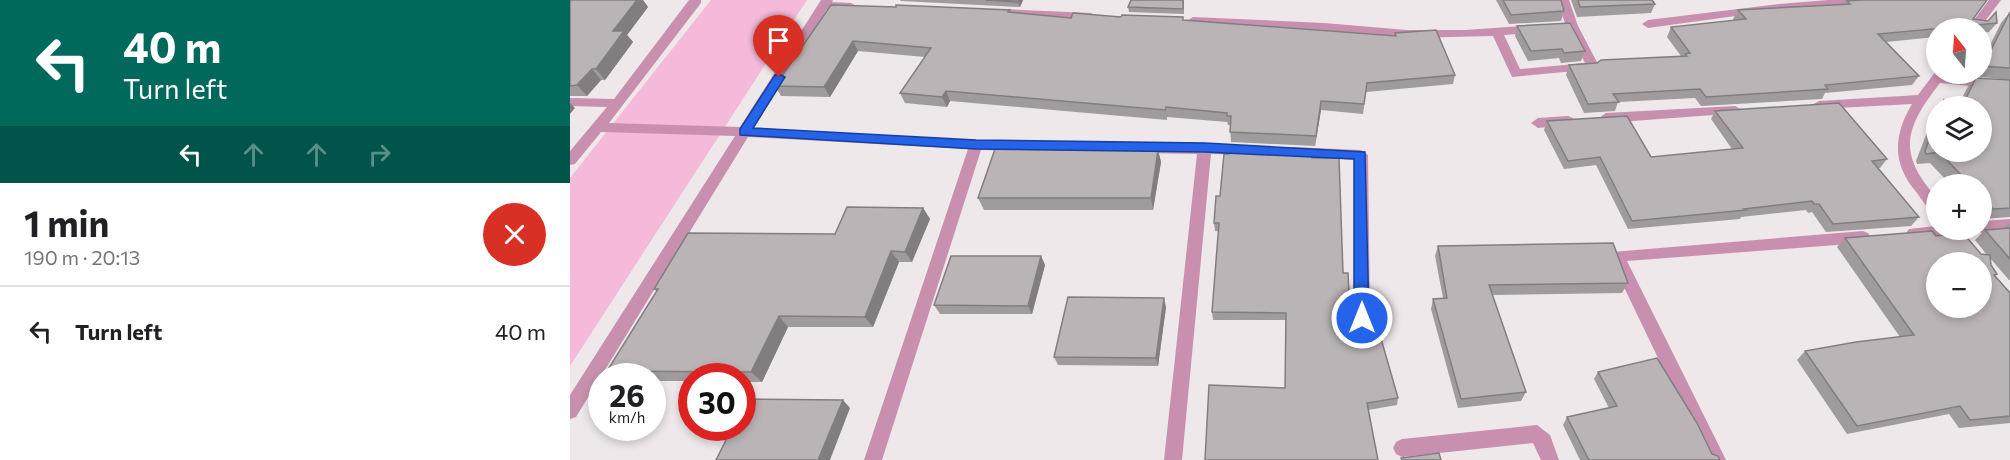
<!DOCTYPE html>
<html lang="en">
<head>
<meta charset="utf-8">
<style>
  :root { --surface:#fff; --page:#f2f2f2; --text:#202124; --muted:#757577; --line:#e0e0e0 }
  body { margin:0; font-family:Commissioner,sans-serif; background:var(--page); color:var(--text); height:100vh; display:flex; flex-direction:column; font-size:22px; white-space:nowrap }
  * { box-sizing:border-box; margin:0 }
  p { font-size:20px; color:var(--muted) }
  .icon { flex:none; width:33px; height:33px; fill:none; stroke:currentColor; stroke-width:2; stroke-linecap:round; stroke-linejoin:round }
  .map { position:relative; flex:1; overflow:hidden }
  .panel { display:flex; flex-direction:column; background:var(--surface); width:570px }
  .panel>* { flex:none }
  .hud { background:#00695c; color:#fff; overflow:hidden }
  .needle { width:39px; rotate:343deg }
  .fabs { position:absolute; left:1356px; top:18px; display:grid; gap:12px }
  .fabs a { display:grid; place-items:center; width:66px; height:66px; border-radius:50%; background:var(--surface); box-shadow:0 3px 9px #0003; font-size:30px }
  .speed { position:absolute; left:18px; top:363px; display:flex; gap:12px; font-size:30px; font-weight:700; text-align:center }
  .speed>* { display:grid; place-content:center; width:78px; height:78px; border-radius:50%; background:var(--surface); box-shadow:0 3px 9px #0003; line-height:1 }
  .speed small { font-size:15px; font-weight:400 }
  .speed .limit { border:9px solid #d22; background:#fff; color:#111 }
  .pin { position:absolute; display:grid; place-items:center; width:51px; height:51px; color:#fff; margin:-62px -26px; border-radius:50% 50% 50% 0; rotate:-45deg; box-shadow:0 0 6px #0007 }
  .pin .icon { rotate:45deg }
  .me { position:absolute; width:66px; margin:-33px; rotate:0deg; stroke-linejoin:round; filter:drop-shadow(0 0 4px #0008) }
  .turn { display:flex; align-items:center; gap:21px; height:126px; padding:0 24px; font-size:27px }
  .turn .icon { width:78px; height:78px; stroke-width:2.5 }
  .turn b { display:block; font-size:42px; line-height:51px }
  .lanes { display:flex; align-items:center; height:57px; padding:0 24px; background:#0003; justify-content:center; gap:30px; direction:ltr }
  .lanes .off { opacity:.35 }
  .round { display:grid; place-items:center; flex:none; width:63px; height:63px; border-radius:32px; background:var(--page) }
  .overview { display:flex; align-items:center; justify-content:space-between; height:102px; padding:0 24px }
  h1 { font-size:36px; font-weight:700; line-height:45px }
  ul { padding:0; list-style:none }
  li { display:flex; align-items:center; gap:18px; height:90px; padding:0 24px; border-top:2px solid var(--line) }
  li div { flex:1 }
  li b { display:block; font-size:22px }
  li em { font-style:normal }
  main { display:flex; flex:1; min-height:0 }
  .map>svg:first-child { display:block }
  .green { fill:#f5b9d9 }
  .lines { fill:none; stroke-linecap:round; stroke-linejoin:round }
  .minor { fill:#c890ae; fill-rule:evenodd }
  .wall { fill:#a09b9d }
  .shaded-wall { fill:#827e80 }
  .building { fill:#bab4b7; stroke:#827e80; stroke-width:1.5; fill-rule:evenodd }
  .route { fill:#2563eb; stroke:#184099; stroke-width:1.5 }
</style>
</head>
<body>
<main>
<section class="panel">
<div class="hud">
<div class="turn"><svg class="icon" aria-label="left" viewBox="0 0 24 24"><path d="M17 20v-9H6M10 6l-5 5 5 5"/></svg><div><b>40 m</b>Turn left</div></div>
<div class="lanes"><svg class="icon" aria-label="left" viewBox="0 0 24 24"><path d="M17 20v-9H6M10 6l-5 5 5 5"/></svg><svg class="icon off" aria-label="ahead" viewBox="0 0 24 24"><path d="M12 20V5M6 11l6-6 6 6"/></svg><svg class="icon off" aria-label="ahead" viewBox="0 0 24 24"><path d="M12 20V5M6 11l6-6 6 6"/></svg><svg class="icon off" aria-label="right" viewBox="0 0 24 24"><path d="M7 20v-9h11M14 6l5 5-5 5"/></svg></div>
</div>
<div class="overview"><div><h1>1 min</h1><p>190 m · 20:13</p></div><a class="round" style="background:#d93025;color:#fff"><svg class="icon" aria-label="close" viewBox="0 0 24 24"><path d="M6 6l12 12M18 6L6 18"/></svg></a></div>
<ul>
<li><svg class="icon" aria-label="left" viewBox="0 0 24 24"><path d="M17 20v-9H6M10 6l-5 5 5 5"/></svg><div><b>Turn left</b></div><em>40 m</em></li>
</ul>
</section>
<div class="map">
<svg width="1440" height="460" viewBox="0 0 1440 460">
  <rect width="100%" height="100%" fill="#eee8eb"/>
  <path class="green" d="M141,0H237L0,366V178Z"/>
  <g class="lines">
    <g class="minor">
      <path d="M119,0H131V3L39,123L170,127L251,0H263L262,2L281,3L287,6L281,9H257L184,128L406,140L635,143L683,147L685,150L683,153L678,155L641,154L612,460H594L627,154L411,150L312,460H294L398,149L178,137L6,417L0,419V395L165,136L31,132L5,164L0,165V151L37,107L0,106V98L44,99Z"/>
      <path d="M987,0H999L1008,26L1029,66L1027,69L942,77L923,36L837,38L754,31L623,25L617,21L623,17L754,23L837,30H895L995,23ZM998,30L1015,63L950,69L934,35Z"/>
      <path d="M1258,0H1311L1305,3L1209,10L1078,28L1072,24L1078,20L1209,4Z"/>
      <path d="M1419,0H1431L1410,28H1398Z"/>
      <path d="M431,9L521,13L527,17L521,21L427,15L425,13Z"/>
      <path d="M1366,71V74L1376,75L1440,82V90L1370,83C1335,128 1327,152 1366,197V213C1358,210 1352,200 1347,193C1322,164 1323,136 1342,104L1249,109L1242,105L1249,101L1348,95Z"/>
      <path d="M1165,106L1172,110L1170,113L1036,123L1029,118L1036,113Z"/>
      <path d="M998,116L1003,118L1005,121L1003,124L968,128L961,123L968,118Z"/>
      <path d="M723,147L791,150L798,155L800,318L798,323L792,325L786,323L784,318V160L718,155L716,152Z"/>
      <path d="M1440,219V231L1412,233L1406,230H1412V221Z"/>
      <path d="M1366,226V230H1394L1391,234L1386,236L1344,239L1339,237L1336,233L1339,229Z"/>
      <path d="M1293,231L1298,233L1301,237L1298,241L1293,243L1057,261L1156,460H1137L1039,256L1042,252Z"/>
      <path d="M967,425L980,435L989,460H971L963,443L832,457L826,454L823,448L826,442L832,439Z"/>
    </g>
  </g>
  <g class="wall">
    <path d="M0,0H73L78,7L57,35L63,42L35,80H31L17,96H0Z"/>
    <path d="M330,0H453L450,7L331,1Z"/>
    <path d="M614,0V14L559,12L558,7Z"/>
    <path d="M926,0H991L994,11L991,21L939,24Z"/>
    <path d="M1001,0H1082L1085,4L1081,13L1007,17Z"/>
    <path d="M1277,1L1427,23L1419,32L1412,33V28H1366V37L1316,42L1349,76L1342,85L1255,93L1252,99L1131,106L1125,98L1048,102L1045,111L1014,113L996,75L999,65L1111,56L1097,37L1101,27L1164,21L1163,19L1168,10L1275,4Z"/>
    <path d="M261,5L441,13L501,18L551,17L613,20L825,36V33L885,75L883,84L796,92L793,114L751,110L745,146L661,142L660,125H658L657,122L597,117V120L380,101L377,107L335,103L330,93L355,57L288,51L260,97L211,96L205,86Z"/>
    <path d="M1440,12V80L1404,76L1405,74H1412V61L1431,23Z"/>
    <path d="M947,26L1015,51L1011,61L991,63L989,58L958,61L945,36Z"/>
    <path d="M1406,78L1440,80V217L1413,219L1412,217V184H1380L1360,163L1347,164L1346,161L1366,109V152L1412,106H1388L1397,88Z"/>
    <path d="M1145,111L1317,159L1310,168H1308L1349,217L1341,226L1256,232L1242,212L1238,213L1236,210L1171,217L1170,219L1058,229L1026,165L994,169L974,130L977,121L1081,157L1162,149L1141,119Z"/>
    <path d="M588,150L591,162L583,210H414L408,198Z"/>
    <path d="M743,152V158L773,273L781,332L828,398L827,405L798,410L715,388L716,320H643L642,312L649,231H645L644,223L650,196Z"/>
    <path d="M353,208L360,219L342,262H329L303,327H218L192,382H172V376H122V381H82V376H45L37,371L87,292L84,289Z"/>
    <path d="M1438,224H1440V280H1439L1420,258L1421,265L1427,274L1425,276L1440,293V423L1389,428L1379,414L1277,434L1227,360L1235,351L1330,337L1267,247L1275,238L1366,236L1411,254L1417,255L1405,240L1415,230L1434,229Z"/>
    <path d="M868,246L1058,283L1052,293L922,295L956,392L951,401L888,408L861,309L863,299L873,298L865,256Z"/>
    <path d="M471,256L475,265L462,314H370L364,305Z"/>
    <path d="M596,307L588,366L488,365L484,357Z"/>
    <path d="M1028,372L1142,454L1150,460H1010L993,425L997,417L1039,408L1024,379Z"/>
  </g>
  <g class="shaded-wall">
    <path d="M67,0H73L78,7L57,35L63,42L35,80L26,69L43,31Z"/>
    <path d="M449,0H453L450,7L448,2Z"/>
    <path d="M283,41L288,51L260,97L254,87Z"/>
    <path d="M22,69L31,80L17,96L7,85Z"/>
    <path d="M376,91L380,101L377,107L372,97Z"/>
    <path d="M751,101V110L745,146L746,136Z"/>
    <path d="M0,103L5,108L0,114Z"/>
    <path d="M588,150L591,162L583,210L581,198Z"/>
    <path d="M353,208L360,219L342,262L335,252Z"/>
    <path d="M321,251L329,262L303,327L295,317Z"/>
    <path d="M471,256L475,265L462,314L458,306Z"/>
    <path d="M594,298L596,307L588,366L586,358Z"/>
    <path d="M209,316L218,327L192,382L181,372Z"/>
    <path d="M273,400L280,408L260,460H248Z"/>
  </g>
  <g class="building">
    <path d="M0,0H67L43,31H54L26,69H22L7,85L0,86Z"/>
    <path d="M415,0H449L448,2Z"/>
    <path d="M561,0H613V9L558,7Z"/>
    <path d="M933,0H991L994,11L941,15Z"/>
    <path d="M1008,0H1082L1085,4L1010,7Z"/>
    <path d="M1292,0H1417L1403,19L1418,21L1426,12L1427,23L1308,34L1349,76L1255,85L1258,89L1136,97L1130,89L1043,94L1049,102L1018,104L999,65L1027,63L1031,60L1117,56L1115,54L1120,53L1101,27L1176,19L1168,10L1280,4L1277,1Z"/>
    <path d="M261,5L326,7V5L440,10L438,12L501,18L503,13L551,17L552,15L613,17V20L826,36L825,33L866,30L885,75L797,83L794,104L751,101L746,136L660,132L661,116H657V113L596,107L595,110L376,91L372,97L330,93L361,48L283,41L254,87L205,86Z"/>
    <path d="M1440,12V68L1413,66Z"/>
    <path d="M1000,23L1015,51L994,53L992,49L961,51L947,26Z"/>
    <path d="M1406,78L1440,80V208L1423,209L1412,197V184H1400L1369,152L1356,154L1355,151L1366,120V152H1412V106H1392Z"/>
    <path d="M1374,100L1380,106H1372Z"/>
    <path d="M1269,103L1317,159L1302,161L1349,217L1263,224L1249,204H1244L1242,201L1174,209L1176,210L1062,221L1030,157L998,161L977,121L1057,116L1081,157L1173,148L1145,111Z"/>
    <path d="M660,148L743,152L742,158H769L773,273H778L781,332L808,328L828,398L797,403L808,460H635L639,385L715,388L716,313L642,312L649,223H644L646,196H650L654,154H659Z"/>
    <path d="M425,149L588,150L581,198H408Z"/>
    <path d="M277,207L353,208L335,252L321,251L295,317L209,316L181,372L37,371L88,289H84L118,233L265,234Z"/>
    <path d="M1440,228V259L1415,230Z"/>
    <path d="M1362,231L1366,236L1393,233L1411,254L1420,255L1421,265L1427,274L1424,275L1440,293V416L1400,420L1390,406L1287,426L1235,351L1286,342L1344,335L1275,238ZM1366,262H1412V308H1366Z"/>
    <path d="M1043,243L1058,283L919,285L956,392L891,399L863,299L877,298L868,246Z"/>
    <path d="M381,256H471L458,306L364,305Z"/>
    <path d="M498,297L594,298L586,358L484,357Z"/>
    <path d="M1087,358L1127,423L1142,454L1148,456L1150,460H1019L997,417L1047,406L1028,372Z"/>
    <path d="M176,399L273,400L248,460H146L162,428H172V407Z"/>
    <path d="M869,453L871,460H832L831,458Z"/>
  </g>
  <path class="route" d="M209,74L215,77L183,128L406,140L635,143L795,152L799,318L797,323L792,325L787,323L784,318V159L635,152L406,149L170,135V129L205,75Z"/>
</svg>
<div class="fabs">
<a><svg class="needle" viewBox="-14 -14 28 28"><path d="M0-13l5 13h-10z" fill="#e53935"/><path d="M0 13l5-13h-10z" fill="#757577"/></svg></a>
<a><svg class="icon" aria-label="layers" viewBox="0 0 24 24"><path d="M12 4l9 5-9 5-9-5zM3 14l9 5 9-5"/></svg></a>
<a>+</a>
<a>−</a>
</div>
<div class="speed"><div>26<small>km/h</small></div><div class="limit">30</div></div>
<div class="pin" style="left:209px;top:77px;background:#d93025"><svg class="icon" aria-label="arrive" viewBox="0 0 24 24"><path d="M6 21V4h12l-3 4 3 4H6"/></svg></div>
<svg class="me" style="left:792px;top:318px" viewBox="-20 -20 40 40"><circle r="17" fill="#2563eb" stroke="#fff" stroke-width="3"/><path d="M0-11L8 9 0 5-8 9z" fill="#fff"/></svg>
</div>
</main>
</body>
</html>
